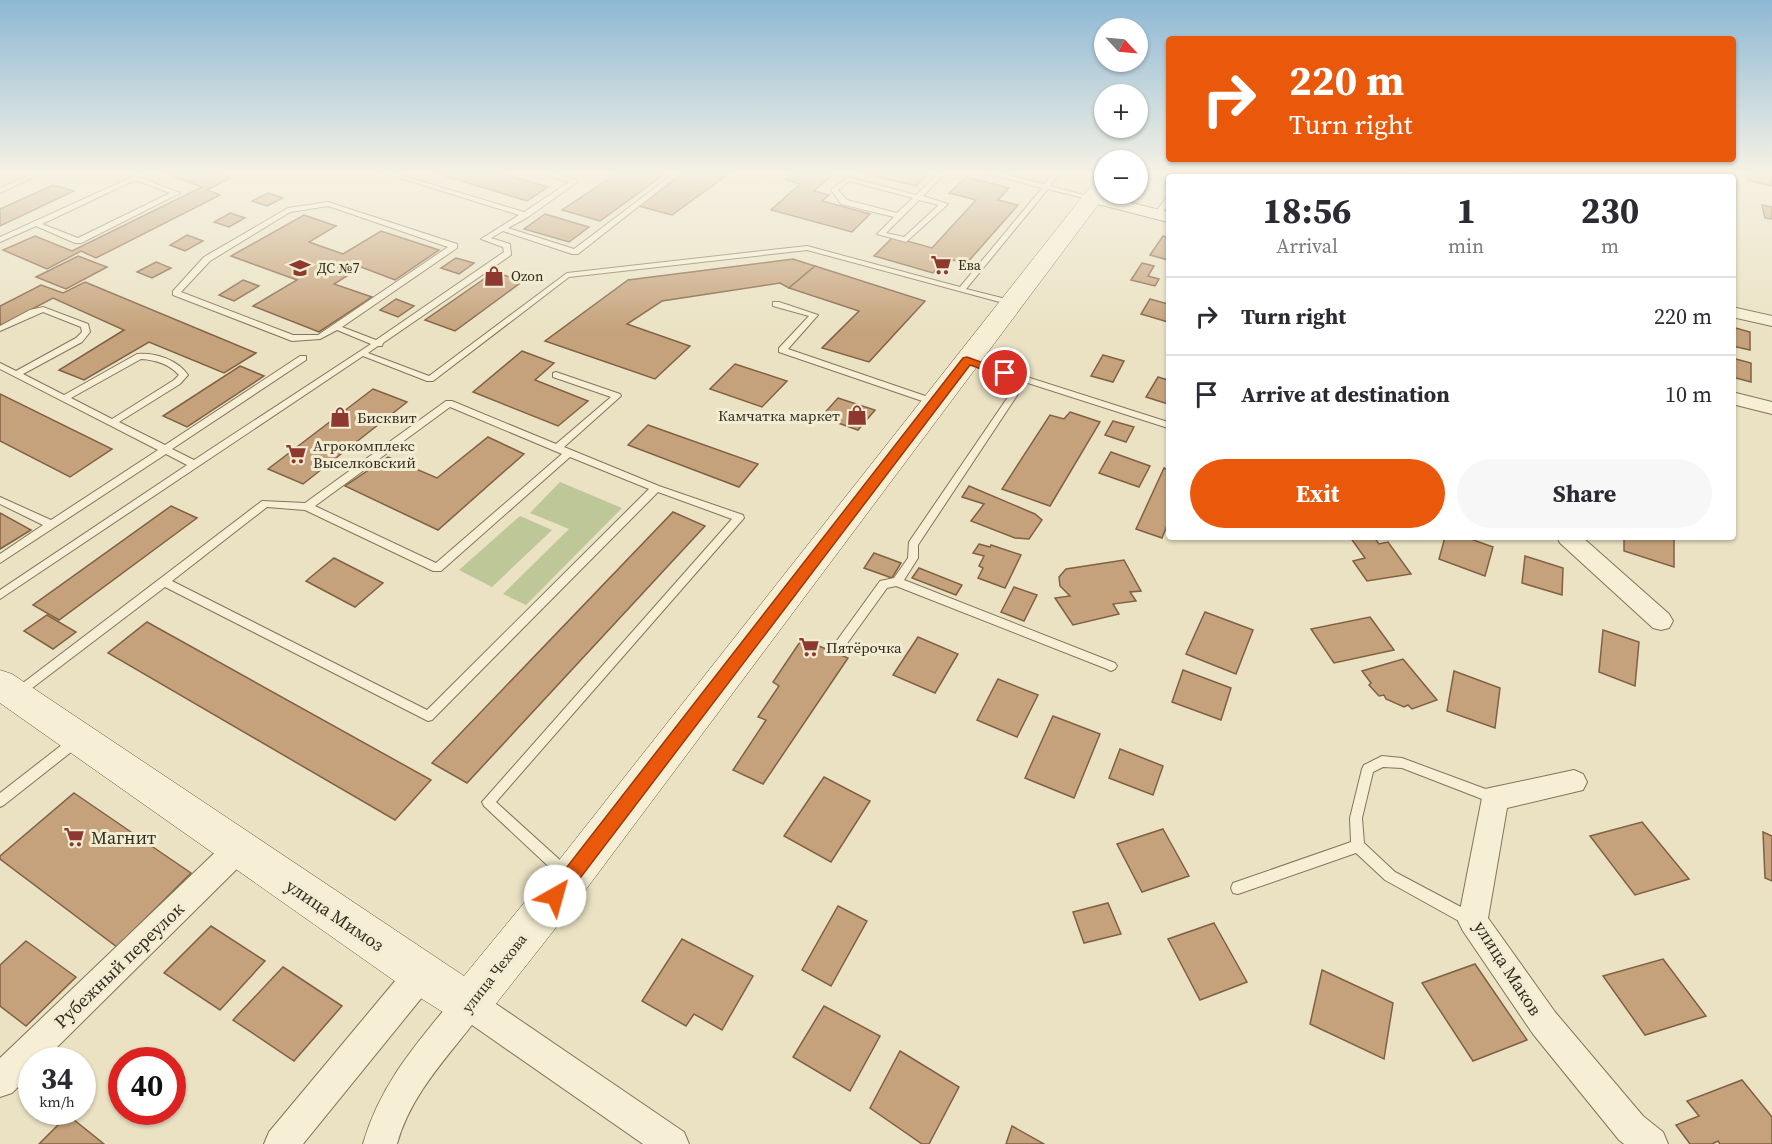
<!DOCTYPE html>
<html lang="en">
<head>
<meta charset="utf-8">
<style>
  :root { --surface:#fff; --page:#f7f7f7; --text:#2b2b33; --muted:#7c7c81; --line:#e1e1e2; --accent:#ea580c }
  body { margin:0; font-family:"Source Serif 4",serif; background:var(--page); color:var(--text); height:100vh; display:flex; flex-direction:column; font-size:22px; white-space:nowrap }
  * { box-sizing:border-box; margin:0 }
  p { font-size:20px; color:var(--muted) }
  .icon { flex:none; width:33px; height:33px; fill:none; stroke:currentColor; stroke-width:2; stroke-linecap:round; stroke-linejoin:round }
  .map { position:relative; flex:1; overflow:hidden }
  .details { position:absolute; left:1166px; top:174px; width:570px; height:366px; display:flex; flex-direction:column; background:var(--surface); border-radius:6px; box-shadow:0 2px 4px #0004 }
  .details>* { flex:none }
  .guide { position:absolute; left:1166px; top:36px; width:570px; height:126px; border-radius:6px; box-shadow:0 2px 4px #0004; background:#ea580c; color:#fff; overflow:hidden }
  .needle { width:39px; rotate:116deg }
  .controls { position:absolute; left:1094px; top:18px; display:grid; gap:12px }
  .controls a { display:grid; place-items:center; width:54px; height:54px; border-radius:50%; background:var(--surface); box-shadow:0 2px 4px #0004; font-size:30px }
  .speed { position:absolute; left:18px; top:1047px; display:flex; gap:12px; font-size:30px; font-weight:700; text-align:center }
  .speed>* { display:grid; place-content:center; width:78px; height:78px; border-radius:50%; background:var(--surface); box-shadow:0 2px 4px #0004; line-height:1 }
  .speed small { font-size:15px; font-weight:400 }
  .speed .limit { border:9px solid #d22; background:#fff; color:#111 }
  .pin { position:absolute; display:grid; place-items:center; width:51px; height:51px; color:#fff; margin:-26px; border:3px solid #fff; border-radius:50%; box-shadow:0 2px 6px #0007 }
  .me { position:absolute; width:66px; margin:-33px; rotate:38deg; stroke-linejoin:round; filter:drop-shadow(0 0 4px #0008) }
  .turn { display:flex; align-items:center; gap:21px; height:126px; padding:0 24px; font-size:27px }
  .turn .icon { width:78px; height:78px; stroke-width:2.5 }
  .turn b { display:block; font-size:42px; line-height:51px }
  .eta { display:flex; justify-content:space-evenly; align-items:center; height:102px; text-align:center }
  .eta b { font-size:36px; font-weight:700; line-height:42px }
  .action { display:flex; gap:12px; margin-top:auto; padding:12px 24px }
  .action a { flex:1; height:69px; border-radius:36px; background:var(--accent); color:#fff; font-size:24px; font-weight:700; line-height:69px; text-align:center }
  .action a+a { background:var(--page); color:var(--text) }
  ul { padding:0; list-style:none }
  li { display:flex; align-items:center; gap:18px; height:78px; padding:0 24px; border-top:2px solid var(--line) }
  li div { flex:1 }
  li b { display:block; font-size:22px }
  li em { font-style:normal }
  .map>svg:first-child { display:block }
  .green { fill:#bdc798 }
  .building { fill:#c5a27b; stroke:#806143; stroke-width:1.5 }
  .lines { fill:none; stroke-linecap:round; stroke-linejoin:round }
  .lane-casing { stroke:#83745b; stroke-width:2 }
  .street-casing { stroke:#83745b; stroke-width:2 }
  .secondary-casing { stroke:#64553e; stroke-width:1 }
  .lane { fill:#f6efd5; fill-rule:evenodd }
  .street { fill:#f6efd5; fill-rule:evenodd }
  .secondary { fill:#f6efd5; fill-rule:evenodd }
  .route { fill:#ea580c; stroke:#983908; stroke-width:1.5 }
  .labels { text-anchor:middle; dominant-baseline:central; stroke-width:6; stroke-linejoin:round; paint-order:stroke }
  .far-poi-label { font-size:14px; fill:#342b1e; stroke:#f2ecd2; text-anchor:start }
  .poi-label { font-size:15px; fill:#342b1e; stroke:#f2ecd2; text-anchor:start }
  .street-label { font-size:15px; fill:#342b1e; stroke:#f2ecd2 }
  .near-poi-label { font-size:18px; fill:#342b1e; stroke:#f2ecd2; text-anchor:start }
  .near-street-label { font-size:18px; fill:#342b1e; stroke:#f2ecd2 }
</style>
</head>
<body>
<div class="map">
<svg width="1772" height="1144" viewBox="0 0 1772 1144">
  <rect width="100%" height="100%" fill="#eae2c3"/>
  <g class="green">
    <path d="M560,482L622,508L526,605L503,594L569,529L530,513Z"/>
    <path d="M520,516L552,530L492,587L459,570Z"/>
  </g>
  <g class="building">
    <path d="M162,172H211L230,178L207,190L220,195L96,258L81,251L47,269L3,250L35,236L72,251L202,187Z"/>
    <path d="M432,172H497L548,187L527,201Z"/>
    <path d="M619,172L666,173L600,221L562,210Z"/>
    <path d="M686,172H731L672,215L638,206Z"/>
    <path d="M795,172H836L814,191L829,195L822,201L870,214L852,232L771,210L800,184L785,180Z"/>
    <path d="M857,172H930L916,186Z"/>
    <path d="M1405,172H1429L1447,175L1403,177Z"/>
    <path d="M1475,172H1511L1510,177H1493Z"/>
    <path d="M1747,172H1772V186L1747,180Z"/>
    <path d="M966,177L1009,188L998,200L1018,205L966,264L946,258L933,273L874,256L893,237L932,248L976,200L949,193Z"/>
    <path d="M53,185L74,191L0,226V209Z"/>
    <path d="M268,193L283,198L267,206L252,201Z"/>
    <path d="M1762,205L1772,207V219L1765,218Z"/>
    <path d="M230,213L245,218L229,227L214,222Z"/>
    <path d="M545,214L589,227L569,242L524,229Z"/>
    <path d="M304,215L336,226L309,242L343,254L381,231L439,250L395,280L361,267L334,284L372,297L319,332L253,306L297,280L231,256Z"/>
    <path d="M187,235L203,241L185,251L170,245Z"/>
    <path d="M1163,236L1168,238V260L1150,255Z"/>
    <path d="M78,256L107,267L66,289L36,277Z"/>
    <path d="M456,258L474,263L459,274L441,268Z"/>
    <path d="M793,259L815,266L789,288L780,283L662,301L627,324L690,346L655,379L545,341L628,280Z"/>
    <path d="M156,262L171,268L152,278L137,272Z"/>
    <path d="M1142,263L1154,266L1148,276L1159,279L1155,286L1131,280Z"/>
    <path d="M815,266L925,301L869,362L822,348L859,311L789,288Z"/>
    <path d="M494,272L523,281L455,331L425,320Z"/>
    <path d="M243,280L259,286L234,301L219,295Z"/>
    <path d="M85,282L256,353L224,373L149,342L84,380L59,370L124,330L53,298L0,326V306L41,285L63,293Z"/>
    <path d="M396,299L414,306L398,317L380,310Z"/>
    <path d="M1150,299L1168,304V322L1141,314Z"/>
    <path d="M1732,327L1750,332V350L1732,346Z"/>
    <path d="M522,351L554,363L535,380L588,401L558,426L473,392Z"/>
    <path d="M1103,355L1124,361L1113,382L1091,376Z"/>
    <path d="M1732,358L1751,363V382L1732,377Z"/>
    <path d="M735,364L787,381L762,407L710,389Z"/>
    <path d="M240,366L264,376L187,427L163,416Z"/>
    <path d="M1158,377L1168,380V404L1146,397Z"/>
    <path d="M373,389L407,402L303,484L268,469Z"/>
    <path d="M0,394L112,449L70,477L0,441Z"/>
    <path d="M838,398L875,410L858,430L821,417Z"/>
    <path d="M1070,412L1100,422L1050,506L1002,489L1050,415L1064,419Z"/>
    <path d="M1113,421L1134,427L1126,442L1105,435Z"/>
    <path d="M648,425L758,464L739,487L628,445Z"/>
    <path d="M488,437L524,454L438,530L345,486L388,457L437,478Z"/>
    <path d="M1111,452L1150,466L1139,487L1099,473Z"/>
    <path d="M1164,468L1168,470V523L1162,538L1136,529Z"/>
    <path d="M969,486L1035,514L1042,520L1029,539L1015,538L971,521L984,504L962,497Z"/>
    <path d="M171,506L197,518L59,620L33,605Z"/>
    <path d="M673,512L705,526L467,783L432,763Z"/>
    <path d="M0,513L31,530L0,549Z"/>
    <path d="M1350,537H1374L1379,544L1388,542L1411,574L1367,581L1353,561L1365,558Z"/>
    <path d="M1445,537H1465L1493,547L1485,576L1439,559Z"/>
    <path d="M1624,537H1674V567L1624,551Z"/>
    <path d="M979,544L990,547L991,545L1021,555L1005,588L978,578L983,568L979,566L984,556L973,553Z"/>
    <path d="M874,553L901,563L892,578L864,568Z"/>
    <path d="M1525,556L1563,568L1562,595L1522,583Z"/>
    <path d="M334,558L383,583L355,607L306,581Z"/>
    <path d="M1124,560L1141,591L1130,592L1136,601L1113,604L1119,614L1073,625L1055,598L1070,596L1060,586L1059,577L1066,569Z"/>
    <path d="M919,568L962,585L956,595L912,578Z"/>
    <path d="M1014,587L1037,595L1024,621L1001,612Z"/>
    <path d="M1205,612L1253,630L1236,674L1186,654Z"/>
    <path d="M47,615L76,632L53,649L24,631Z"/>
    <path d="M1370,617L1394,650L1334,663L1311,629Z"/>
    <path d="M147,622L431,780L395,820L108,653Z"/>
    <path d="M1603,630L1639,642L1635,686L1599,672Z"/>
    <path d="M918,637L958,654L935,693L893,675Z"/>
    <path d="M802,639L848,658L763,784L733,770L766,720L758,717L779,686L773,682Z"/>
    <path d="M1403,659L1437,700L1412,709L1408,705L1404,707L1386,699L1384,695L1379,696L1369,685L1371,683L1362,671Z"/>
    <path d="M1183,670L1231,688L1221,720L1172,702Z"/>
    <path d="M1454,671L1500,688L1495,728L1447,711Z"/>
    <path d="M998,679L1038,695L1017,737L977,720Z"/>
    <path d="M1053,716L1100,734L1074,798L1025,778Z"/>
    <path d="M1120,749L1163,766L1153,795L1109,778Z"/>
    <path d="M824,777L870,801L831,862L784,836Z"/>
    <path d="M74,793L191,873L117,947L0,859V856Z"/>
    <path d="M1642,822L1689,879L1635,895L1590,836Z"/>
    <path d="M1163,829L1189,876L1142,892L1117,844Z"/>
    <path d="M1763,832L1772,836V881L1765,878Z"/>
    <path d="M1108,903L1121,934L1084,943L1073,912Z"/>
    <path d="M838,906L867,921L831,986L802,970Z"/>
    <path d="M1214,923L1247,982L1200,1000L1168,939Z"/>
    <path d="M211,926L265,961L220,1010L164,973Z"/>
    <path d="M682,939L753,976L722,1030L694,1014L686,1026L642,1001Z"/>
    <path d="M26,941L76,977L26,1026L0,1006V965Z"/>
    <path d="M1663,959L1706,1016L1645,1035L1603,976Z"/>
    <path d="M1475,964L1527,1040L1473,1061L1422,983Z"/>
    <path d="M283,967L342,1006L294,1061L233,1020Z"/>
    <path d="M1322,970L1393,1003L1384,1059L1310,1024Z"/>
    <path d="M824,1006L880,1036L850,1091L793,1057Z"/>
    <path d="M900,1051L959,1087L929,1144H922L870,1108Z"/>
    <path d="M1742,1080L1772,1117V1144H1720L1718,1141L1712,1144H1690L1676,1125L1699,1116L1687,1101Z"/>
    <path d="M68,1115L104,1144H39Z"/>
    <path d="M1012,1126L1044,1144H1006Z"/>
  </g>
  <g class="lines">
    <g class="lane-casing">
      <g id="lane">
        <path d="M28,172H37L40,174L0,193V188L31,174Z"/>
        <path d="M143,172H151L141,178L180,193L81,243H75L36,226L0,242V237ZM135,180L170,193L78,238L42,224Z"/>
        <path d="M381,172H390L524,212L569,182L540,173L539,172H548L577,180V182L528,217L508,228L574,249L672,175L677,176L578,254H572L503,231L491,238L510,244L511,255L383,343L382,346H378L368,353L429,376L567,273L807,246L960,287L1042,188L986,173L985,172H995L1044,184L1055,172H1061L1050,186L1095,198L1091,200L1048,189L966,289L1014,301L1015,303L1011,305L807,250L569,277L433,381H427L363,356L0,599V590L187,465L166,454L0,563V554L43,525L0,504V497L51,520L158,450L0,369V363L16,371L76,338L82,332L81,327L43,312L0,331V326L30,310L43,307L88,324L90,332L82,342L23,374L64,395L137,354C155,352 178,360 188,375L180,384L119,422L165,445L300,356H306V360L172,449L194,460L371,344L337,330L320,339L292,341L173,295V291L204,257L288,208L328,202L457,244V248L342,327L376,340L504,252L503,247L481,239L519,215ZM328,206L448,247L318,335H293L181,292L210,261L290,212ZM141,359C156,360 169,364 179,375L174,380L112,419L71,398Z"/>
        <path d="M760,172H767L761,176L758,174Z"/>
        <path d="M940,172H946L923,196L948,204L906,242L877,234L894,217L841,204L831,190L848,177L916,195ZM849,181L913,198L897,213L847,200L838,190ZM919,200L939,205L904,237L886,233Z"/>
        <path d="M1185,172H1191L1188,177H1181Z"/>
        <path d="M1330,172H1336L1334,177H1328Z"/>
        <path d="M1168,197V204L1162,214L1155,216L1154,214L1166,198Z"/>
        <path d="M773,302H779L818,315L788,349L937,400L938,402L934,405L931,404L779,352V348L809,316L773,306Z"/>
        <path d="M967,358L1168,422V428L1012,378L1018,394L918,545V558L904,580L1115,663L1117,666L1115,669L1111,671L1107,669L896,586L887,588L843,649L839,650L835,649L833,646L880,581L894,578L908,558L909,542L1010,394L1001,375L964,363L963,361Z"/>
        <path d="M556,372L620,394L621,396L564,447L659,486L743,515L744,518L496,802L571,870L573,874L571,878L566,880L561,878L484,806L482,802L732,519L658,492L432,720L428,721L165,587L23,695L19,697L15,695L13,692L15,689L262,501L305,503L446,401H452L556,444L611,397L553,377V373ZM450,407L562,454L436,563L315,506ZM570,457L649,489L427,710L172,581L267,507L305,510L433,571H441Z"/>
        <path d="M76,736L80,737L82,741L80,745L4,805L0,807V793L72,737Z"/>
        <path d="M1382,756L1402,758L1499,794L1501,798L1499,802L1495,804L1402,768L1383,767L1373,772L1362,818L1364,843L1395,872L1476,915L1478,920L1476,925L1471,927L1466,925L1385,880L1356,853L1238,894L1233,893L1231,888L1233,883L1351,842L1350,818L1362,769L1364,765Z"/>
      </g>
    </g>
    <g class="street-casing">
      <g id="street">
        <path d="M1682,172H1700L1706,177H1688Z"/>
        <path d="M1091,193L1168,212V222L1086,201L1083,198Z"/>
        <path d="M1732,307L1772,316V326L1732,317Z"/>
        <path d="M1732,392L1772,402V414L1732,404Z"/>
        <path d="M1557,537H1582L1669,614L1673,621L1669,628L1661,630L1653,628L1560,543Z"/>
        <path d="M1574,770L1583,774L1587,782L1583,790L1507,808L1488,918L1555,1012L1643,1116L1663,1132L1668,1144H1624L1619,1140L1533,1034L1463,931L1458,921L1482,798L1485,789Z"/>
        <path d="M238,836L248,840L252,849L248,858L44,1060H32V1073L12,1093L0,1097V1058L228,840Z"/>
        <path d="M421,959L432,963L436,974L432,985L303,1144H264L269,1132L410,963Z"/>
        <path d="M469,988L480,993L684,1132L689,1144H643L472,1025C443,1062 410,1097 397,1144H363C381,1082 418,1042 458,993Z"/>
      </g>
    </g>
    <g class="secondary-casing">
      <path id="secondary" d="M1104,176V194H1106L584,892L484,1019L469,1026L454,1019L406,989L0,703V670L12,674L464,976L556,864L1097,178Z"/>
    </g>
    <use href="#lane" class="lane"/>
    <use href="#street" class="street"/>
    <use href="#secondary" class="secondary"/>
  </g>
  <linearGradient id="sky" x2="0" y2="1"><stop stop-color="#8db8d5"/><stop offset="0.52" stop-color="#f6f2e4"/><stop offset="1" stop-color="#f6f2e4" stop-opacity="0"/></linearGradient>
  <rect width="1772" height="332" fill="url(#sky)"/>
  <path class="route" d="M967,357L1011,373L1005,377L970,365L562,902L555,905L549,902L547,896L549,890L963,358Z"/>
  <defs>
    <g id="supermarket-bare" transform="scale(1.62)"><path d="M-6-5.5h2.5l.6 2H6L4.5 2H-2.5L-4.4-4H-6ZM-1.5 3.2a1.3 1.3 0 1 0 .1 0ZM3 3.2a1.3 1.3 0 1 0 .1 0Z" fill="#8d3930" stroke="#f2ecd2" stroke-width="2.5" paint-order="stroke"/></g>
    <g id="school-bare" transform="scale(1.62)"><path d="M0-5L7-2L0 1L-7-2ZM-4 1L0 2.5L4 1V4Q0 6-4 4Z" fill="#8d3930" stroke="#f2ecd2" stroke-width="2.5" paint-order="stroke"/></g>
    <g id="shop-bare" transform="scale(1.62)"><path d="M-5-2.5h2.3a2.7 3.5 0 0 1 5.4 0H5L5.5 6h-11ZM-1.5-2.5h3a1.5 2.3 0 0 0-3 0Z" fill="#8d3930" stroke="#f2ecd2" stroke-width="2.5" paint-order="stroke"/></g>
  </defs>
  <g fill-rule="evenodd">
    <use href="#supermarket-bare" x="941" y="265"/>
    <use href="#school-bare" x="300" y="268"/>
    <use href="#shop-bare" x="494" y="276"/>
    <use href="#shop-bare" x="857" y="415"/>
    <use href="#shop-bare" x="340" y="417"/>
    <use href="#supermarket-bare" x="296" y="454"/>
    <use href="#supermarket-bare" x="809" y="647"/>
    <use href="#supermarket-bare" x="74" y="837"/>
  </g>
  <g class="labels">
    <g class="far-poi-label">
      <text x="958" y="265">Ева</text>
      <text x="317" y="268">ДС №7</text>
      <text x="511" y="276">Ozon</text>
    </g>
    <g class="poi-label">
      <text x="840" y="415" text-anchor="end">Камчатка маркет</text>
      <text x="357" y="417">Бисквит</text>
      <text x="313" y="445">Агрокомплекс<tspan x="313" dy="17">Выселковский</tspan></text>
      <text x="826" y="647">Пятёрочка</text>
    </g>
    <g class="street-label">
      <text transform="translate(494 973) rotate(-52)">улица Чехова</text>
    </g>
    <g class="near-poi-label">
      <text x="91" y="837">Магнит</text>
    </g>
    <g class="near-street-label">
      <text transform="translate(335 915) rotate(34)">улица Мимоз</text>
      <text transform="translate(119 965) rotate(-44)">Рубежный переулок</text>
      <text transform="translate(1508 968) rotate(57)">улица Маков</text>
    </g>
  </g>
</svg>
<div class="controls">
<a><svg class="needle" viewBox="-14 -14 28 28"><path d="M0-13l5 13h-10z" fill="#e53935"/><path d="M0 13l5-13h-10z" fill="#7c7c81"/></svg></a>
<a>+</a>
<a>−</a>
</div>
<div class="speed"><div>34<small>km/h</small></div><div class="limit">40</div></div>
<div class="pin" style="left:1005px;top:373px;background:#d93025"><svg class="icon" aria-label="arrive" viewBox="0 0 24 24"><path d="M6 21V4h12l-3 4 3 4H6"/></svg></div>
<svg class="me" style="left:555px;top:896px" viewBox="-20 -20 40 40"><circle r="19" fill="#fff"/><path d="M0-13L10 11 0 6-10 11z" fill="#ea580c"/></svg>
<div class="guide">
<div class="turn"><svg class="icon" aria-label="right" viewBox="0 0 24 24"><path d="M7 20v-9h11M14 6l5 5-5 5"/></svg><div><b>220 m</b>Turn right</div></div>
</div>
<section class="details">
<div class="eta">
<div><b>18:56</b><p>Arrival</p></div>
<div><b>1</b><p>min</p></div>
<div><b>230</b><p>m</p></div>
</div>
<ul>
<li><svg class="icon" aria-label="right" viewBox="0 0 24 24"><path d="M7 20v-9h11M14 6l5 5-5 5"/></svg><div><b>Turn right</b></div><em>220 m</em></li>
<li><svg class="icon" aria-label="arrive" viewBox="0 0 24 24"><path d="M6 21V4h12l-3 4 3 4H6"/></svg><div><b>Arrive at destination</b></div><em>10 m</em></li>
</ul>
<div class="action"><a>Exit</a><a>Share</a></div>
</section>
</div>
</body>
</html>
